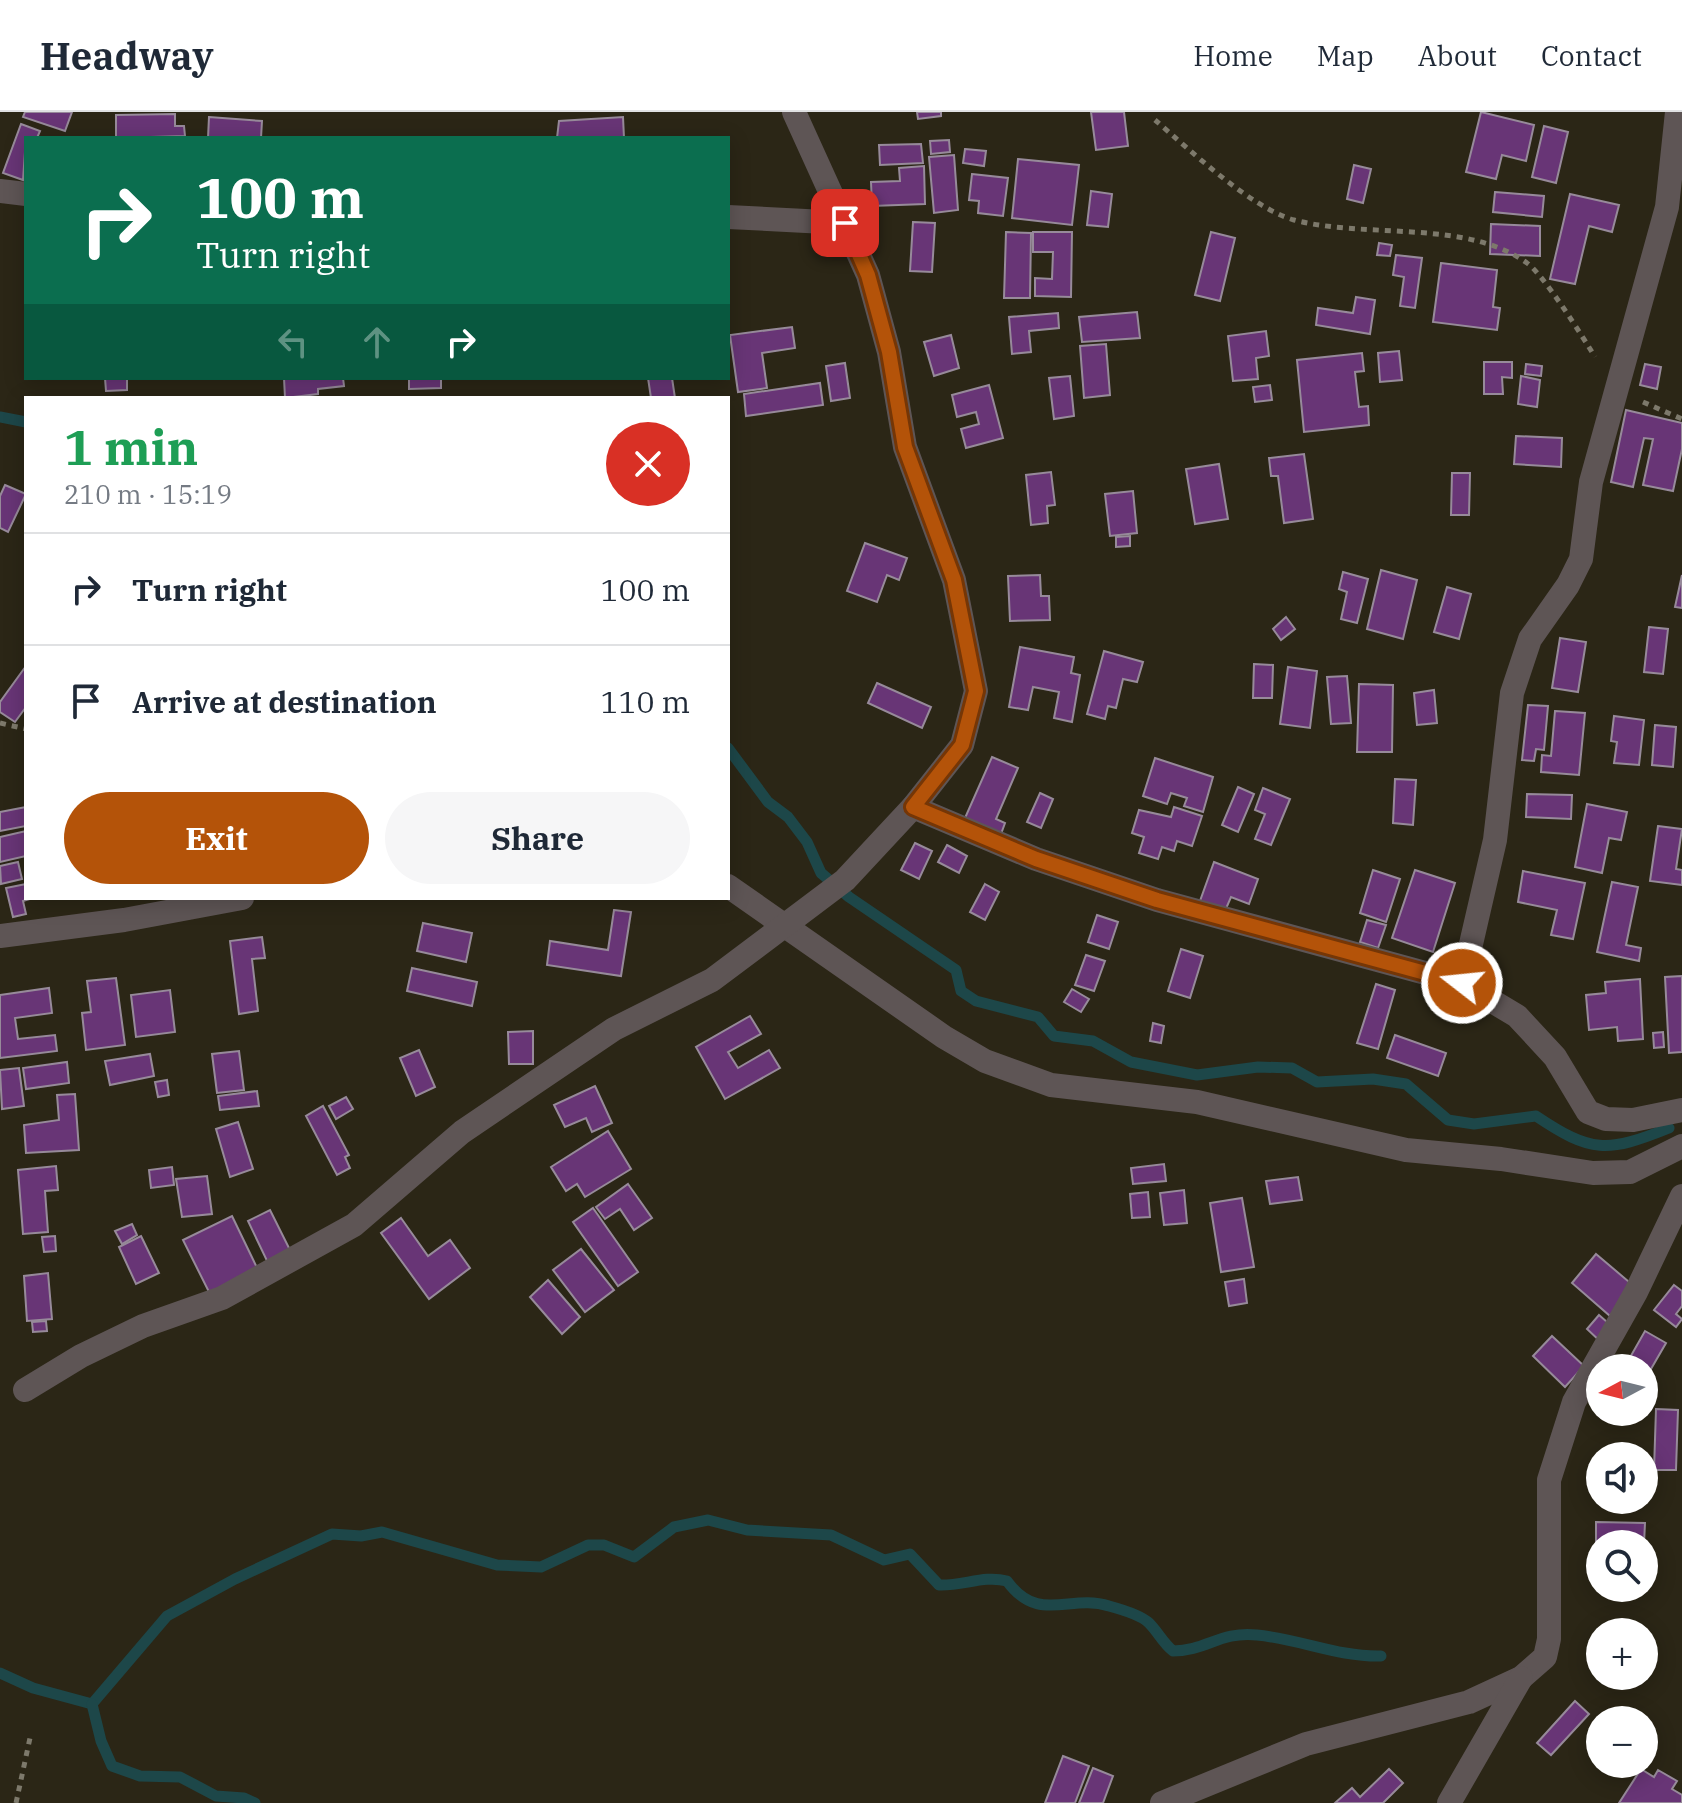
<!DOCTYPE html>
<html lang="en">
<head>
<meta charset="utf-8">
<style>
  :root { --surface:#fff; --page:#f6f6f7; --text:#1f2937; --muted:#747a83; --line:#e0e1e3; --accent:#b45309 }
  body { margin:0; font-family:"IBM Plex Serif",serif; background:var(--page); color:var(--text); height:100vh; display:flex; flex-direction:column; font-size:30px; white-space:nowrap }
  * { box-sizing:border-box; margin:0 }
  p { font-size:26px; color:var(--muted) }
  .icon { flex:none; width:44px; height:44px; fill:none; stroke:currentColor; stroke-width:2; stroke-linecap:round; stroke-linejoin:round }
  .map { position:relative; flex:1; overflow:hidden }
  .panel { position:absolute; left:24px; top:284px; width:706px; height:504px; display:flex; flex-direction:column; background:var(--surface); border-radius:0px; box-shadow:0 4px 20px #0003 }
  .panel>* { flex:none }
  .top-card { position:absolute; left:24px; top:24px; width:706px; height:244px; border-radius:0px; box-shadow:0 4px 20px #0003; background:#0b6e4f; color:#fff; overflow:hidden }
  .needle { width:52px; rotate:263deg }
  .fabs { position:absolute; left:1586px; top:1242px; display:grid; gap:16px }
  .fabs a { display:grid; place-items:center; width:72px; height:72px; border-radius:50%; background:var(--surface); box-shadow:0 4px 20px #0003; font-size:40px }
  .pin { position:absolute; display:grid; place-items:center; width:68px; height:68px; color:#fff; margin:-34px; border-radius:16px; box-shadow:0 4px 12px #0006 }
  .me { position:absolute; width:88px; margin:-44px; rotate:286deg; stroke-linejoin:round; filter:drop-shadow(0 0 6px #0008) }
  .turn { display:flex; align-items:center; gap:28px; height:168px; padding:0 40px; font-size:36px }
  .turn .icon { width:104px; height:104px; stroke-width:2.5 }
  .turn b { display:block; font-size:56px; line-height:68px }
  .lanes { display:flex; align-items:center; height:76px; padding:0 40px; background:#0003; justify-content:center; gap:40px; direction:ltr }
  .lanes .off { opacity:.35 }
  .round { display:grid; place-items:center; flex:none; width:84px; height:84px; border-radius:42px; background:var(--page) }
  .head { display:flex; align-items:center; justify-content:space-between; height:136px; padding:0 40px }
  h1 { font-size:48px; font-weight:700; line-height:60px; color:#1e9e55 }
  .button { display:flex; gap:16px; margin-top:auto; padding:16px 40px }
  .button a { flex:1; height:92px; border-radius:48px; background:var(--accent); color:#fff; font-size:32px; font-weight:700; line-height:92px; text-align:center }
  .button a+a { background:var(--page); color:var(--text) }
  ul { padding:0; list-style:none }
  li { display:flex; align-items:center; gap:24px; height:112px; padding:0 40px; border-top:2px solid var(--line) }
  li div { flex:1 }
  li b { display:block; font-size:30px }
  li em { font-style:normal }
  header { display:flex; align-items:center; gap:48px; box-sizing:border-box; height:112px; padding:0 40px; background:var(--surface); border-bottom:2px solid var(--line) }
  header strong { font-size:38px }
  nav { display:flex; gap:44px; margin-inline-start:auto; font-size:28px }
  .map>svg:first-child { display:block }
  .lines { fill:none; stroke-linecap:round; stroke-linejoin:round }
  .stream { stroke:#1d4749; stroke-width:11 }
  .building { fill:#683576; stroke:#978a9a; stroke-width:2 }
  .path { stroke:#7d796b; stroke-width:5; stroke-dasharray:6 6; stroke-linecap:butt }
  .minor { stroke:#5e5555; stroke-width:24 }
  .route-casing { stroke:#753606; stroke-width:20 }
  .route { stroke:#b45309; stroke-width:14 }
</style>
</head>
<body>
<header>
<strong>Headway</strong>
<nav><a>Home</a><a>Map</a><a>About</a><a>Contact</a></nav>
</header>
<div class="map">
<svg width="1682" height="1691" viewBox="0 0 1682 1691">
  <rect width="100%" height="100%" fill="#2b2616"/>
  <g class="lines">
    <g class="stream">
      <path d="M0,305L26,310"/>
      <path d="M728,636L768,690L788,705L807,730L821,761L849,785L956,858L961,879L976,889L1038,905L1054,924L1093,929L1131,950L1197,963L1258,955L1292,956L1317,970L1373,967L1406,972L1448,1008L1474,1012L1536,1004C1591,1041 1607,1041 1669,1016"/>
      <path d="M0,1561L33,1576L92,1592"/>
      <path d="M92,1592L167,1504L235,1467L332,1422L361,1424L382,1420L497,1453L541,1455L588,1433H604L634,1445L674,1415L708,1408L747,1418L831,1423L884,1448L910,1442L939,1473C963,1474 984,1463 1007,1469C1039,1513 1070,1481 1109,1494C1120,1497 1141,1503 1149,1511C1158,1520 1163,1531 1173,1539C1206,1539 1220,1519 1257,1523C1300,1527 1338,1545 1381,1544"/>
      <path d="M92,1592L101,1629L112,1654L140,1664L180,1665L216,1684L244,1686L255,1691"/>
    </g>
  </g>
  <g class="building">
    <path d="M25,0H72L65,19L23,5Z"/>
    <path d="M917,0H941V4L918,7Z"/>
    <path d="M1091,0H1124L1128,34L1096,38Z"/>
    <path d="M1481,0L1534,13L1526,49L1502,43L1496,67L1466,60Z"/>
    <path d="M175,2V14H184L185,24L116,26V3Z"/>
    <path d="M209,5L262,9L261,26H208Z"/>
    <path d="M623,5L624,26H557L559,9Z"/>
    <path d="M21,12L40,19L37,26H26L23,68L3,61Z"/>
    <path d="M1544,14L1568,20L1556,71L1532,65Z"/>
    <path d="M949,28L950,40L931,42L930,29Z"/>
    <path d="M921,32L923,51L880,53L879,33Z"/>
    <path d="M965,37L986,39L984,54L963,51Z"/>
    <path d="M954,43L958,98L934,101L929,45Z"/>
    <path d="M1018,47L1079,53L1072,113L1012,106Z"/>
    <path d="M1354,53L1371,57L1363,91L1347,87Z"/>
    <path d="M924,54L925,92L872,94L871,70L900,69L899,56Z"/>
    <path d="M972,62L1008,66L1003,104L978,101L979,89L969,88Z"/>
    <path d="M1091,79L1112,82L1108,115L1087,113Z"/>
    <path d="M1495,80L1544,84L1542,105L1493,100Z"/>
    <path d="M1570,82L1619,93L1612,120L1589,114L1575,172L1550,167Z"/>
    <path d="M913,110L935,111L932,160L910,159Z"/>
    <path d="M1491,112L1540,114V144L1490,142Z"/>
    <path d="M1006,120L1031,121L1030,186H1004Z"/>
    <path d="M1033,120H1072L1071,185L1035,184V166L1052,167L1053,140H1033Z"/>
    <path d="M1211,120L1235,126L1220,189L1195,183Z"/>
    <path d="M1379,131L1392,133L1390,144L1377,143Z"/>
    <path d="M1396,143L1422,146L1415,196L1400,194L1404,165L1393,163Z"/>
    <path d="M1441,151L1497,158L1493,195L1500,196L1497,218L1433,210Z"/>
    <path d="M1356,185L1375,188L1370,222L1316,213L1318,196L1353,201Z"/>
    <path d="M1137,200L1140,226L1082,230L1079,205Z"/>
    <path d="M1058,201L1059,216L1029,219L1031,240L1012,242L1009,205Z"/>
    <path d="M792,215L795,236L762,241L767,276L738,280L730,223Z"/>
    <path d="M1266,219L1269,244L1256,246L1258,267L1233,269L1228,224Z"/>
    <path d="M951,223L959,256L934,264L924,230Z"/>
    <path d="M1106,232L1110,283L1084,286L1080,234Z"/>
    <path d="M1399,239L1402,268L1380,270L1378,241Z"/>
    <path d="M1362,241L1364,259L1355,260L1359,295L1368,294L1369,313L1304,320L1297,248Z"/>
    <path d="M1484,250H1512V266L1502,265L1503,282H1484Z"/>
    <path d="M845,251L850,286L831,289L826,254Z"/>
    <path d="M1526,252L1542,254L1541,264L1525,262Z"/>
    <path d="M1645,252L1661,255L1657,277L1640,273Z"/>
    <path d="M1070,264L1074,304L1054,307L1049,266Z"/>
    <path d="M1521,264L1540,268L1537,295L1518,292Z"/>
    <path d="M105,266H127V278L106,279Z"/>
    <path d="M284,266H343L344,274L318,277V282L285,286Z"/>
    <path d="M409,266H441V276L409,277Z"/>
    <path d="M648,266H672L675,286H651Z"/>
    <path d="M820,271L823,293L746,304L744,282Z"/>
    <path d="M989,273L1003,326L966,336L961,317L979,312L976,300L957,305L952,283Z"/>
    <path d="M1270,273L1272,288L1255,290L1253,275Z"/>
    <path d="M1626,298L1682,311V337L1673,379L1643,373L1653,327L1644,326L1633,375L1611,370Z"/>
    <path d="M1516,324L1562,326L1561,355L1514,352Z"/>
    <path d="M1304,342L1313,407L1284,411L1278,364H1271L1269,346Z"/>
    <path d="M1219,352L1228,407L1195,412L1186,357Z"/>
    <path d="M1051,360L1055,393L1047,394L1048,411L1031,413L1026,363Z"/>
    <path d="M1452,361H1470L1469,403H1451Z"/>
    <path d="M5,373L26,382L8,420L0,416V384Z"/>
    <path d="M1133,379L1137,421L1110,424L1105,382Z"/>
    <path d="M1130,424V434L1116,435V425Z"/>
    <path d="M865,431L907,446L899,468L887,463L877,490L847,479Z"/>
    <path d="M1381,458L1417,468L1403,527L1367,517Z"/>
    <path d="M1343,460L1368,467L1357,511L1341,507L1347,480L1339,477Z"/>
    <path d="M1040,463L1041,484H1049L1050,508L1010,509L1008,464Z"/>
    <path d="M1682,463V496L1675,495Z"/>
    <path d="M1447,475L1471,482L1459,527L1434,520Z"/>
    <path d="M1286,505L1295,517L1281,528L1273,517Z"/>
    <path d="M1649,515L1668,517L1663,562L1644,560Z"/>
    <path d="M1560,526L1586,530L1578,580L1552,576Z"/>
    <path d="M1020,535L1074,545L1071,561L1080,563L1072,610L1054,606L1059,580L1033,575L1028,598L1009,595Z"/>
    <path d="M1104,539L1143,550L1137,570L1123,567L1116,596L1108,594L1105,607L1087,602Z"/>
    <path d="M1254,552L1273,553L1272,586H1253Z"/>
    <path d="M26,554V595L15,610L0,600V590Z"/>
    <path d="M1288,555L1317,559L1310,616L1280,612Z"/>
    <path d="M1347,564L1351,611L1331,612L1327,565Z"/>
    <path d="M877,571L931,595L922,616L868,591Z"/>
    <path d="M1359,572L1393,573L1392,640H1357Z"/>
    <path d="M1434,578L1437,611L1417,613L1414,581Z"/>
    <path d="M1528,593L1548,594L1544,638L1536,637L1534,649L1522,648Z"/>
    <path d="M1555,599L1585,601L1579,663L1541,660L1542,643L1551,644Z"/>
    <path d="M1614,604L1644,608L1639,653L1614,651L1617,630L1611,629Z"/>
    <path d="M1655,613L1676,615L1673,655L1652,653Z"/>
    <path d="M992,645L1018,656L996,707L1005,711L1001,722L965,706Z"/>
    <path d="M1155,646L1213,665L1203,700L1184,694L1187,686L1171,681L1167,692L1143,684Z"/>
    <path d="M1395,667L1416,668L1413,713L1393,711Z"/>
    <path d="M1238,675L1254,682L1238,720L1222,713Z"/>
    <path d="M1263,676L1290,687L1271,733L1255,727L1265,702L1255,698Z"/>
    <path d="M1040,681L1053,687L1041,716L1027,710Z"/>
    <path d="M1527,682L1572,683L1571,707L1526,705Z"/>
    <path d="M1587,692L1627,700L1621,728L1609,726L1602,761L1575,755Z"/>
    <path d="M26,695V714L0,719V700Z"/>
    <path d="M1174,695L1202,704L1192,734L1177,729L1174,739L1162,735L1158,747L1139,741L1144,725L1132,721L1139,698L1171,705Z"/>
    <path d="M1658,714L1682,717L1676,757L1682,758V773L1650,769Z"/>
    <path d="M26,719V744L0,750V725Z"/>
    <path d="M915,731L932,739L919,767L901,758Z"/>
    <path d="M947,733L967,744L959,761L938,750Z"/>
    <path d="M18,750L22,767L1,772L0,754Z"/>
    <path d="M1214,750L1258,767L1249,792L1231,785L1225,799L1200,789Z"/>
    <path d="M1373,758L1400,767L1386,810L1360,801Z"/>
    <path d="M1415,758L1455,771L1433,840L1392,826Z"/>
    <path d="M1523,759L1585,771L1573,827L1551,823L1557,798L1518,790Z"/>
    <path d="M1612,770L1638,775L1626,833L1641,836L1639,849L1597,840Z"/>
    <path d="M26,772V786H33L23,789L26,802L13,805L6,776Z"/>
    <path d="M985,772L999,780L985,808L970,800Z"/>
    <path d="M614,798L631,800L621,864L547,853L550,829L608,838Z"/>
    <path d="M1097,803L1118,810L1109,837L1088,830Z"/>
    <path d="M1367,808L1386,813L1378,836L1360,830Z"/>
    <path d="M423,811L472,821L466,850L417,839Z"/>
    <path d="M262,825L265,846L252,847L258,899L239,902L230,829Z"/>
    <path d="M1181,837L1203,844L1190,886L1168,879Z"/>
    <path d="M1086,843L1105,849L1094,879L1075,873Z"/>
    <path d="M412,856L477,870L472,894L407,879Z"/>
    <path d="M1682,864V940L1669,941L1665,865Z"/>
    <path d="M116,866L125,933L86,938L82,901L91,900L87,869Z"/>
    <path d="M1640,867L1643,927L1618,929L1617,915L1589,918L1586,883L1606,881L1605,870Z"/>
    <path d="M1376,872L1395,878L1378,937L1357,931Z"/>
    <path d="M49,876L52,901L15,906L18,927L55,923L57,939L0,946V883Z"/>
    <path d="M1072,877L1089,887L1081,900L1064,890Z"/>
    <path d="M170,878L175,920L136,925L131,883Z"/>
    <path d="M750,904L761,922L728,940L738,956L769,938L780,956L725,987L696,935Z"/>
    <path d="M1153,911L1164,914L1161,931L1150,929Z"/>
    <path d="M533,919V952H509L508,920Z"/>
    <path d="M1663,920L1664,935L1654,936L1653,921Z"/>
    <path d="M1395,923L1446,941L1438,964L1387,946Z"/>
    <path d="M419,938L435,975L416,984L400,946Z"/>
    <path d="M239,939L244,978L217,981L212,942Z"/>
    <path d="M150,942L154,964L110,973L105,949Z"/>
    <path d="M67,950L69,971L26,977L23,956Z"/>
    <path d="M19,956L24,994L2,997L0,958Z"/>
    <path d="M167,968L169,983L158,985L155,970Z"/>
    <path d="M595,974L612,1011L592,1020L586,1006L565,1015L554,993Z"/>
    <path d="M257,979L259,994L220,998L218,984Z"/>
    <path d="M75,982L79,1038L26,1041L24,1013L59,1008L57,983Z"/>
    <path d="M346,985L353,997L336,1007L329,994Z"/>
    <path d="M323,994L349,1043L345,1045L350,1056L337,1063L306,1004Z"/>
    <path d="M238,1010L253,1057L230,1065L216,1017Z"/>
    <path d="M608,1019L631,1057L585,1085L577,1072L566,1079L551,1055Z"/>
    <path d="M1164,1052L1166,1069L1133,1072L1131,1056Z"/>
    <path d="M56,1054L58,1078L45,1079L48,1120L23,1122L18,1058Z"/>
    <path d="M172,1055L174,1073L151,1076L149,1058Z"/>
    <path d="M207,1064L212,1102L182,1105L176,1067Z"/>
    <path d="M1298,1065L1302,1088L1270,1092L1266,1069Z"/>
    <path d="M628,1072L652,1106L634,1118L620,1097L605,1107L596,1095Z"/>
    <path d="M1184,1078L1187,1111L1164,1113L1160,1081Z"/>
    <path d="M1148,1080L1150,1105L1132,1106L1130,1082Z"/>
    <path d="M1242,1086L1254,1155L1221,1160L1210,1091Z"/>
    <path d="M593,1096L638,1160L618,1174L573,1110Z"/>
    <path d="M270,1098L292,1142L269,1153L248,1109Z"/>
    <path d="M232,1104L261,1164L213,1188L183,1128Z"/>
    <path d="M401,1106L428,1144L450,1128L470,1156L429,1187L381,1121Z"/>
    <path d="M132,1112L137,1123L122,1132L115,1119Z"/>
    <path d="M55,1124L56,1139L44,1140L42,1125Z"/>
    <path d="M141,1124L159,1161L136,1172L119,1135Z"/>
    <path d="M581,1137L614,1178L585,1200L553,1158Z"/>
    <path d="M1596,1142L1635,1175L1610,1204L1572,1171Z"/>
    <path d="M48,1161L52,1207L27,1209L24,1164Z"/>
    <path d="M1244,1167L1247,1191L1229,1194L1225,1170Z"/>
    <path d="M548,1168L580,1205L562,1222L530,1185Z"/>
    <path d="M1674,1173L1682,1179V1194L1676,1202L1682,1207L1676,1215L1654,1198Z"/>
    <path d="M1599,1203L1615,1217L1602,1231L1587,1217Z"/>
    <path d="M46,1209L47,1219L33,1220L32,1210Z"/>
    <path d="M1645,1219L1666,1231L1644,1269V1256H1624Z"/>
    <path d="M1552,1224L1584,1254L1565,1275L1533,1244Z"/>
    <path d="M1656,1297L1678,1298L1676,1358H1654Z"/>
    <path d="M1601,1300H1637V1308L1601,1306Z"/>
    <path d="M1596,1410L1645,1411L1644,1432L1596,1430Z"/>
    <path d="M1575,1589L1589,1602L1551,1643L1537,1631Z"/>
    <path d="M1063,1644L1089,1654L1075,1691H1045Z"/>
    <path d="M1093,1656L1113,1664L1103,1691H1079Z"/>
    <path d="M1389,1657L1403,1671L1383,1691H1335L1352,1676L1360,1685Z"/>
    <path d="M1641,1657L1654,1665L1658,1658L1677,1669L1672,1677L1682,1683V1691H1619Z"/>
  </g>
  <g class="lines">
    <g class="path">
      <path d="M1155,8C1190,38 1251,96 1294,108C1366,127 1466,107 1527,151C1543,162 1583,225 1595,245"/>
      <path d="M1643,290L1682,307"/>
      <path d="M0,611L26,617"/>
      <path d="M16,1691L30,1626"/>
    </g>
    <g class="minor">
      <path d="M0,79L26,82"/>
      <path d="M728,105L845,111"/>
      <path d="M913,695L1036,747L1157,788L1462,871L1517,904L1555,945L1588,1000L1606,1007L1633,1008L1682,998"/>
      <path d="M728,774L944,925L985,949L1051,973L1197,990L1406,1038L1501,1047L1593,1061L1630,1060L1682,1034"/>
      <path d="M0,824L124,808L242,786"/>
      <path d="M1462,871L1495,728L1512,581L1530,527L1568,473L1581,447L1591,370L1667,95L1677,0"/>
      <path d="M25,1278L81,1244L143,1214L222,1186L354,1113L462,1020L614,917L712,868L845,768L913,695L962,633L976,579L954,468L905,335L889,240L868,163L794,0"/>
      <path d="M1162,1691L1306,1632L1469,1590L1521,1566L1545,1545L1549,1527V1368L1574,1290L1636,1180L1682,1084"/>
      <path d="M1449,1691L1521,1566"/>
    </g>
  </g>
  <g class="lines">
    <g class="route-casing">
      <path id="route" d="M845,111L868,163L889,240L905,335L954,468L976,579L962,633L913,695L1036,747L1157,788L1462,871"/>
    </g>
    <use href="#route" class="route"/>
  </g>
</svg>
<div class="fabs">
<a><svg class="needle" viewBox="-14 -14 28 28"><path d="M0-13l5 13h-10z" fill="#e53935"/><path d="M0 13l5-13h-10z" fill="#747a83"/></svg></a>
<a><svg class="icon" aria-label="sound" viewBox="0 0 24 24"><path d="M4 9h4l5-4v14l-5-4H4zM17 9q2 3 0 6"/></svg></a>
<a><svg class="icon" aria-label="search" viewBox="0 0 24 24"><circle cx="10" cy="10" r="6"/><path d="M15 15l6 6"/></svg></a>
<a>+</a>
<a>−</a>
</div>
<div class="pin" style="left:845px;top:111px;background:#d93025"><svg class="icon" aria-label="arrive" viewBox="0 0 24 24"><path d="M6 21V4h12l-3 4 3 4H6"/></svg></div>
<svg class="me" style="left:1462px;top:871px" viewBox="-20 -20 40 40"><circle r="17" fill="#b45309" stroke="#fff" stroke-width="3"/><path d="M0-11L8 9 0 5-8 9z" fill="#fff"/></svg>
<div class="top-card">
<div class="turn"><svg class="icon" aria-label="right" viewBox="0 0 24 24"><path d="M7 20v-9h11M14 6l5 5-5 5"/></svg><div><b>100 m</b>Turn right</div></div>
<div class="lanes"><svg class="icon off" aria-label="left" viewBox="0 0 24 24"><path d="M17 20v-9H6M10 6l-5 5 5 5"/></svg><svg class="icon off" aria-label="ahead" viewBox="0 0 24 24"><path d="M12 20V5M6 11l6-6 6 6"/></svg><svg class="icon" aria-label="right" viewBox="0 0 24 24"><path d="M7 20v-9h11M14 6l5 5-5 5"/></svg></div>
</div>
<section class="panel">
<div class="head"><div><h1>1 min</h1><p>210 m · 15:19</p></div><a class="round" style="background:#d93025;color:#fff"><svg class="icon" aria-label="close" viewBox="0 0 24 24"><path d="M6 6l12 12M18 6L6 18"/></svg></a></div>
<ul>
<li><svg class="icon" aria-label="right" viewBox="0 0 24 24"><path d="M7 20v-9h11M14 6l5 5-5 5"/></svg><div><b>Turn right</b></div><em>100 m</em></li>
<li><svg class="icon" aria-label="arrive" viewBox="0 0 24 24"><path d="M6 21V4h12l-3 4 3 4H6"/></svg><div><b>Arrive at destination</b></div><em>110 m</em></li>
</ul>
<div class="button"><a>Exit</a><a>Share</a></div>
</section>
</div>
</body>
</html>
